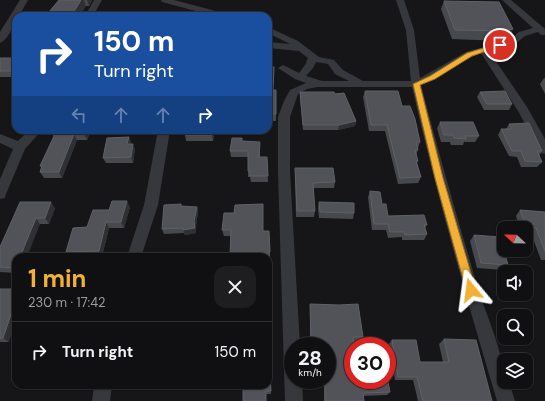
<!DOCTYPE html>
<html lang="en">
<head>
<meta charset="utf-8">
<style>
  :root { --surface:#101012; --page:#1e1e20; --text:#f1f3f6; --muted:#9c9d9f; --line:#303032; --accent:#f2b134 }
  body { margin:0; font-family:"DM Sans",sans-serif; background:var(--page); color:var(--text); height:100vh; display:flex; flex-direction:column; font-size:15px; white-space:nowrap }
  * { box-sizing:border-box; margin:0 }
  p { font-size:13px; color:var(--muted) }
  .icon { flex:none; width:22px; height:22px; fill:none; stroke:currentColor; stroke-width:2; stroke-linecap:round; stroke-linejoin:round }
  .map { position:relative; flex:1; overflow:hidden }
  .drawer { position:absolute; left:12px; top:253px; width:260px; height:136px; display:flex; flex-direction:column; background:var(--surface); border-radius:12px; box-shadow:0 1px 3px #0004,0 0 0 1px var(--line) }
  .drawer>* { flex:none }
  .hud { position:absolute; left:12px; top:12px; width:260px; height:122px; border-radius:12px; box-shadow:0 1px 3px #0004,0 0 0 1px var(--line); background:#1a4fa0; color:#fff; overflow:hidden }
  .needle { width:26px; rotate:292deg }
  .fabs { position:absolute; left:497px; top:221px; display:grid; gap:8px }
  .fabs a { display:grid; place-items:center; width:36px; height:36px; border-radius:8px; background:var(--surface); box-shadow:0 1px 3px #0004,0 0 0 1px var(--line); font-size:20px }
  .speed { position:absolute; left:284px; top:337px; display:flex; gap:8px; font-size:20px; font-weight:700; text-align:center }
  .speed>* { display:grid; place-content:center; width:52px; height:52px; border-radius:50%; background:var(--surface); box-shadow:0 1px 3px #0004,0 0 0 1px var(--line); line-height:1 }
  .speed small { font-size:10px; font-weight:400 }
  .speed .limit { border:6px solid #d22; background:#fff; color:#111 }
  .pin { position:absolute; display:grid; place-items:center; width:34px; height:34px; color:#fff; margin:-17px; border:2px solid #fff; border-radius:50%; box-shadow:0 1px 4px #0007 }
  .me { position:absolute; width:44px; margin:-22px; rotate:344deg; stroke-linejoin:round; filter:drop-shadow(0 0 3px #0008) }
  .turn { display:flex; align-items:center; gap:14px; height:84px; padding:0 16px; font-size:18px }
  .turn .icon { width:52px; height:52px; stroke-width:2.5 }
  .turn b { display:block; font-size:28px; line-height:34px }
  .lanes { display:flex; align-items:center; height:38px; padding:0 16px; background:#0003; justify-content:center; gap:20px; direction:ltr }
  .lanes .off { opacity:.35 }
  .round { display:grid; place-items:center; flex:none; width:42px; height:42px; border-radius:12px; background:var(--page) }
  .head { display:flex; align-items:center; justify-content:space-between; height:68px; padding:0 16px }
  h1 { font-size:24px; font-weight:700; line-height:30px; color:var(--accent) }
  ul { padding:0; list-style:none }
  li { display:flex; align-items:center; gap:12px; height:60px; padding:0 16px; border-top:1px solid var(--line) }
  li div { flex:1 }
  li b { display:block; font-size:15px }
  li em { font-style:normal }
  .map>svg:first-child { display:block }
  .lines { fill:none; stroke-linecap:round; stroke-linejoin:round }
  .minor { fill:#37383d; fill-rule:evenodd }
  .wall { fill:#47494d }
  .shaded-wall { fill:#2f3033 }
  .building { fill:#525359; stroke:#5f6168 }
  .route { fill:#f2b134; stroke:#9d7322 }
</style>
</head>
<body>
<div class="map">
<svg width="545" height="401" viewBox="0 0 545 401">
  <rect width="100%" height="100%" fill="#161618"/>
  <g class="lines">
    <g class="minor">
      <path d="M20,0H28L19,16H16C16,23 7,41 0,43V32Z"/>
      <path d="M94,0H102L93,16H85Z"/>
      <path d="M161,0H174L227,14L228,16H214L162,2Z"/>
      <path d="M396,0H404L414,30L420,78L466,52L509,40L519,32L533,28L502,0H511L545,29V35H541L538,32L525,36L515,44L489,51L527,107L545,139V154L541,153L518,111L481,53C460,61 442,76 421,85C439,154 458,221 478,288C487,318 504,352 504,382H509L515,401H497C466,297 436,193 412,87H318L307,89L298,94L290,117V172L300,346H293V380H302L303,401H285L278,172V117L284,101L290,90L306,83L295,79L278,68L283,65L299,73L305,65L308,58L299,51L268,48V42L290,44L268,33V27L298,41L319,57L334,60L343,70L363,81H411L406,30ZM316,62L328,64L335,74L349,81H322L306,76L313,68Z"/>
      <path d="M29,130H42L25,149L6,194L5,198L0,199V179L13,149L0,143V134L18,141Z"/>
      <path d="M158,130H170L158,205L141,257H127L144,205Z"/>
      <path d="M94,385H112L110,401H92Z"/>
    </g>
  </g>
  <g class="wall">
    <path d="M59,0H92L89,6H86L79,16H51L49,12Z"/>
    <path d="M444,1L513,29L509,38L501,41L452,39L441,9Z"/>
    <path d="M0,58H12L13,60H16V77H0Z"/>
    <path d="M268,66L273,90H276V121H268Z"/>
    <path d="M544,78H545V94L540,84Z"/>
    <path d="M365,91L402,106L420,142L418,148V150L416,155L418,161L417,164L421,177L418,183L398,184L385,131H369L363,97Z"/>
    <path d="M300,92L335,94L356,121L355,126L338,130H303L300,97Z"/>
    <path d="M480,92L512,104L509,110H484L477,97Z"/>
    <path d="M440,122L479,136L475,142H464L463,145H451L450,142H441L437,128Z"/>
    <path d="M509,124L542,151L539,156L542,162L537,167H521L517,157L509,156L498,135L501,129H506Z"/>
    <path d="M91,130L87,140H77L62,178H44L40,172L42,168L40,166L54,137L52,134Z"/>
    <path d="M186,130H215L213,141H186L185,135Z"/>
    <path d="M242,141L260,148V157H267L268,182H251L250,177H248V157H231L230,151Z"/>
    <path d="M131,142L130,144L135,149L133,163H106L103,158Z"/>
    <path d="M295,168L335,182L334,188H313L315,211L314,217H296L295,174Z"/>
    <path d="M370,191L382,204L388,216L427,225L425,228L427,234L424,240H402V237L388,238L386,230H372L368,197Z"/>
    <path d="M319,202L354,213L353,219L319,218L318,208Z"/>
    <path d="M130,207L124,228H109L102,256L69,257L66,252L87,227L109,210Z"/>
    <path d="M182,207H197L198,212L196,226V233L185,235L184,233L164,234L162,229Z"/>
    <path d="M55,208L49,224H40L16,257V273L0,272V247L13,218Z"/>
    <path d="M520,210L545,212V260H541L531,233H526V228H520L516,216Z"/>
    <path d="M222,230L269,231L270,258H269L272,287H268V257L231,236H224Z"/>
    <path d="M474,235L508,265L503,270L477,268L470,241Z"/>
    <path d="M0,289L9,342H0Z"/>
    <path d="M310,304L363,337L361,341H353L359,383L390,392L387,395L363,396L364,401H324V380H327V346H308L309,345H310Z"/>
    <path d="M444,339L492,401H418L413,380H395L389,344L392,340L420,362H443L439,344Z"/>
    <path d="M270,376L271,394H266L243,401Z"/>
  </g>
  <g class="shaded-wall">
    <path d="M81,0H84L86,6L79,16H74L73,13Z"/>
    <path d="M87,0H92L89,6Z"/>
    <path d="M513,29L509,38L501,41L506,31Z"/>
    <path d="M356,121L355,126L338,130L339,125Z"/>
    <path d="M86,130H91L87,140L84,134Z"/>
    <path d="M213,130H215L213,141L212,135Z"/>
    <path d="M74,134L77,140L62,178L59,172Z"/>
    <path d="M129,137L131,142L130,149L127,144Z"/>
    <path d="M133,144L135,149L133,163L131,157Z"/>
    <path d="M127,201L130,207L124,228L121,222Z"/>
    <path d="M51,202L55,208L49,224L45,218Z"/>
    <path d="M197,207L198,212L196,226V233L185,235L183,230Z"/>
    <path d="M36,218L40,224L27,257H20Z"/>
    <path d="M106,222L109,228L102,256L99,251Z"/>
    <path d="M16,300V320L9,342L3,338Z"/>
  </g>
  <g class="building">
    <path d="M59,0H81L73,13L49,12Z"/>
    <path d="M444,1L499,2L513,29L506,31L455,30Z"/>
    <path d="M0,58H12L11,60H16V71H0Z"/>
    <path d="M268,66L274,67L273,90H276V114H268Z"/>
    <path d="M365,91H398L402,106H410L415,119L420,142H416L418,150H415L418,161H416L421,177L400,178L387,125H371Z"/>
    <path d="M505,91L512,104H487L480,92Z"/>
    <path d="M300,92H334L335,94L344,93L356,121L339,125H303Z"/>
    <path d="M440,122H473L479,136H465L466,139L454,138L453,135H444Z"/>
    <path d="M529,123L542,151H537L542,162L525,161L521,151H512L501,129H512L509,124Z"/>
    <path d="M54,130H86L84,134H74L59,172H40L42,166H40L55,134H52Z"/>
    <path d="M186,130H213L212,135H185Z"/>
    <path d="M129,137L127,144H133L131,157L103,158L107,138Z"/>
    <path d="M232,138H242V141L260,142L259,157H267L268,176H250V171H248V151H230Z"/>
    <path d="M295,168H333L335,182L313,183L315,211H297Z"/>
    <path d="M370,191L380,192L382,204H386L388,216L424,215L427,225H424L427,234L405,235L404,232H390L388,224H374Z"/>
    <path d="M112,201H127L121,222H106L99,251L66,252L73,228L87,227L93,210H109Z"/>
    <path d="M20,202H51L45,218H36L20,257H16V266L15,268L0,267V247L13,218Z"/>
    <path d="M319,202L354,203V213L320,212Z"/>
    <path d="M181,204V206L197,207L194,221L195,228L183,230V228L162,229L164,205Z"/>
    <path d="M263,204V231H269L270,252L269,253L272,282H268V257H230L231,230H222L224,213H234L235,205Z"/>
    <path d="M520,210L545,212V251L536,228L526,227Z"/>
    <path d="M474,235L500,237L508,265L481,263Z"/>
    <path d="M0,289H16V300L3,338H0Z"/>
    <path d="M310,304L339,305L358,304L363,337H353L354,346H353V380H358L359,383L388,382L390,392L363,393L364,401H325V380H327V346H309V345L311,344Z"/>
    <path d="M444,339L476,340L492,401H423L417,377H398L392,340H416L420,362H449Z"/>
    <path d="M268,376H270L271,391H266V401H243V385H268Z"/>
  </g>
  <path class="route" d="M500,43H502V46L472,56L435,79L420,85L443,178L476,290L475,293L471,295L467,293L466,290L435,178L413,84L430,76L467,53Z"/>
</svg>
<div class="fabs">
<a><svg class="needle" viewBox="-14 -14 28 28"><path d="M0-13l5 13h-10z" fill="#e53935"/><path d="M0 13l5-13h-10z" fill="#9c9d9f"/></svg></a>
<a><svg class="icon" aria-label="sound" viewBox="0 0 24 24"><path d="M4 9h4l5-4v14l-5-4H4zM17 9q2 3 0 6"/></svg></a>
<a><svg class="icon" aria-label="search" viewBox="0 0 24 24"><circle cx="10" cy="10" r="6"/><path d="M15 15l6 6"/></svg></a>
<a><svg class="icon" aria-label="layers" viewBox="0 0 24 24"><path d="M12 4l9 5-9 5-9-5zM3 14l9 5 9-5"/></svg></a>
</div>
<div class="speed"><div>28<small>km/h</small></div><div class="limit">30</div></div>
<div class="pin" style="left:500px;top:45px;background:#d93025"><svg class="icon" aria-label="arrive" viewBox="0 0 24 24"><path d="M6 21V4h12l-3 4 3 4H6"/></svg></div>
<svg class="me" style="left:471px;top:290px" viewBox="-20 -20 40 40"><path d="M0-17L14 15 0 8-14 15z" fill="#f2b134" stroke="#fff" stroke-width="4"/></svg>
<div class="hud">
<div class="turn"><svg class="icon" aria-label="right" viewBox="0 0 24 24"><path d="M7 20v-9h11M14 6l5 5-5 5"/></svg><div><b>150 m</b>Turn right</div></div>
<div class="lanes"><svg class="icon off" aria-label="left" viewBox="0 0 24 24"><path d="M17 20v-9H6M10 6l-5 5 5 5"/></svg><svg class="icon off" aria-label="ahead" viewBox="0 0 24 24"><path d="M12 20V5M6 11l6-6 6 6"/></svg><svg class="icon off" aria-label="ahead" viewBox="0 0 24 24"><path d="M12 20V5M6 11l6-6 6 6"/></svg><svg class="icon" aria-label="right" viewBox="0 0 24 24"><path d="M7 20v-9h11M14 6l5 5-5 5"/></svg></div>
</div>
<section class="drawer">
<div class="head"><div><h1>1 min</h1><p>230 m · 17:42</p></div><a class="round"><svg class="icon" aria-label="close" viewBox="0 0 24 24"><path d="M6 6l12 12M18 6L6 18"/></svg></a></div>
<ul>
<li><svg class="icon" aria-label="right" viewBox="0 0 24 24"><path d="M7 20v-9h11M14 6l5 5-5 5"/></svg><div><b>Turn right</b></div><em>150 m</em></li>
</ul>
</section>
</div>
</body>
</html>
